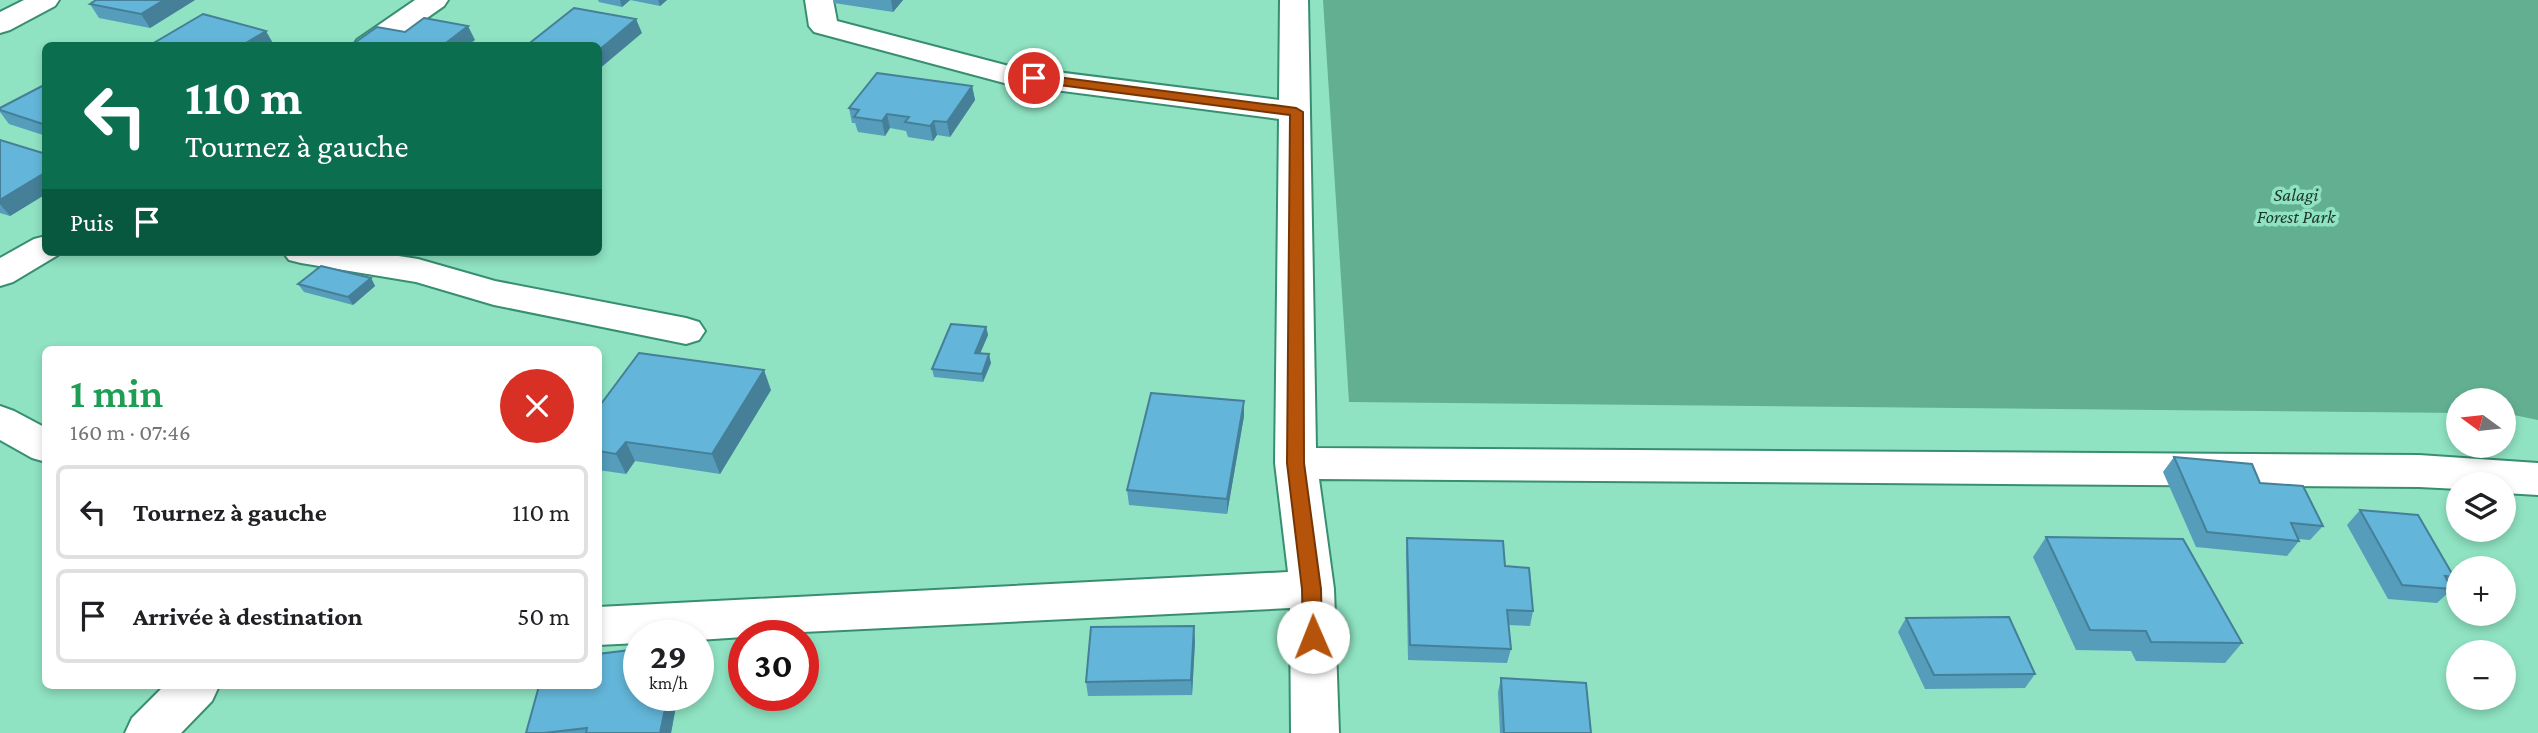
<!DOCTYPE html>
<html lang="fr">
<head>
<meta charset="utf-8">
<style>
  :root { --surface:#fff; --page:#f6f6f6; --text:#202124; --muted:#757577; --line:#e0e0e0 }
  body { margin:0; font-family:"Crimson Pro",serif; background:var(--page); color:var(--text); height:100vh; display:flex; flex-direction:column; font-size:26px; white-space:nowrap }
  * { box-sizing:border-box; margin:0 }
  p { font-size:23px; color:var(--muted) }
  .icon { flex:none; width:38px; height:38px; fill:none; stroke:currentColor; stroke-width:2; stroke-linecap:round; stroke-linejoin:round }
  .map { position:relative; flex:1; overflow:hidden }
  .side { position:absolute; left:42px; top:346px; width:560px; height:343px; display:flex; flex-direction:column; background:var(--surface); border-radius:10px; box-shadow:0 4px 10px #0003 }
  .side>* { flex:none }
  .guide { position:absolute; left:42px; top:42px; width:560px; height:214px; border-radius:10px; box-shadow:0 4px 10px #0003; background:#0b6e4f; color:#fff; overflow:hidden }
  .needle { width:46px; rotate:285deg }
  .fabs { position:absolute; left:2446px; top:388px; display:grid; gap:14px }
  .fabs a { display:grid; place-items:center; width:70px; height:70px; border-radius:50%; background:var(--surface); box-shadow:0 4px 10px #0003; font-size:35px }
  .speed { position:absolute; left:623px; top:620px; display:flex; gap:14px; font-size:35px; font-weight:700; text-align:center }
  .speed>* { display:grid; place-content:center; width:91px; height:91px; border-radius:50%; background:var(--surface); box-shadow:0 4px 10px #0003; line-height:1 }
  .speed small { font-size:18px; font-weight:400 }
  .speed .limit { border:10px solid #d22; background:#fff; color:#111 }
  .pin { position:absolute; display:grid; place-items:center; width:60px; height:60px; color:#fff; margin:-30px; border:4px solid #fff; border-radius:50%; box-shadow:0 2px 7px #0007 }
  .me { position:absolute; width:77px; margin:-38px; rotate:359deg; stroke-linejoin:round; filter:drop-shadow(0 0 5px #0008) }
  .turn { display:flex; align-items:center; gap:24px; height:147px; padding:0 28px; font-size:32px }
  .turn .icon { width:91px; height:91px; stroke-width:2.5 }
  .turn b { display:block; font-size:49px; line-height:60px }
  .then { display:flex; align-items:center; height:66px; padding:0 28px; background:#0003; gap:14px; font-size:26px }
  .round { display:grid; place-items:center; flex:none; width:74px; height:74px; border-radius:37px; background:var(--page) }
  .headline { display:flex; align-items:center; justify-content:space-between; height:119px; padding:0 28px }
  h1 { font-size:42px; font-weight:600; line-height:52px; color:#1e9e55 }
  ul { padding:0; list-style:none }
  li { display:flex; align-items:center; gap:21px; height:94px; margin:0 14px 10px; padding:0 14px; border:4px solid var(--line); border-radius:10px }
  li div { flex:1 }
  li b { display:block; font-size:26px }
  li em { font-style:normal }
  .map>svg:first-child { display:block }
  .green { fill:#63af92 }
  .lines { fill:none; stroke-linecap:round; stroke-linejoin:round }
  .minor-casing { stroke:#388e71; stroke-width:4 }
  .minor { fill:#fff; fill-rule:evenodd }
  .wall { fill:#559dbb }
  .shaded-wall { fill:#457f98 }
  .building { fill:#63b6d9; stroke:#457f98; stroke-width:2 }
  .route { fill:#b45309; stroke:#753606; stroke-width:2 }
  .labels { text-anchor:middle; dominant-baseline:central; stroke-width:7; stroke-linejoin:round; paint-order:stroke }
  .park-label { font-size:19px; font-style:italic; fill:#1d352c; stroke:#8fe3c2 }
</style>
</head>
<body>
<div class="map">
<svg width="2538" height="733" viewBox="0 0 2538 733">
  <rect width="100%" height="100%" fill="#8fe3c2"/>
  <path class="green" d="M1323,0H2538V420L2504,413V401H2459V413L1349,402Z"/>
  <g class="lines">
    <g class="minor-casing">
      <g id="minor">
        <path d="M24,0H59L55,6L10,30L0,33V12Z"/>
        <path d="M415,0H448L444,6L387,46H353L357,40Z"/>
        <path d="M805,0H833L837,21L1009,66L1279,100L1280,0H1308L1316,448L2419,455L2538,463V495L2504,493V485H2459V489L2419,487L1319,479L1334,589L1339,733H1291L1290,608L744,635V637L698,640V635H639V643L598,645V607L1288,572L1275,463L1279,119L1008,84L814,32L809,26Z"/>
        <path d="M46,236V252H60L58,255L13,282L0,286V258L34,239Z"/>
        <path d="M283,252H373L418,259L495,281L686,318L699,322L705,331L699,340L686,344L494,305L416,282L301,263L289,260Z"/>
        <path d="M0,406L14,411L46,428V462L32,458L0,440Z"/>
        <path d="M164,686H219L212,701L181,733H125L132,718Z"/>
      </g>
    </g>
    <use href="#minor" class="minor"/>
  </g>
  <g class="wall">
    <path d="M96,0H195L150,28L99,18L90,4Z"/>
    <path d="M598,0H667L660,6L630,0L622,7L599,2Z"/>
    <path d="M833,0H903L893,12L834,3Z"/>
    <path d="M46,85V136L9,124L0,112V108Z"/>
    <path d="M972,86L975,100L950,137L937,135L933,141L908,137L906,131L890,128L885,136L858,132L855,123H852L849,108Z"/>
    <path d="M0,140L46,154V194L10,216L0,213Z"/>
    <path d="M371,278L375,286L353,305L304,292L298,284Z"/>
    <path d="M986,327L988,335L980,353L991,363L983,382L934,377L932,369Z"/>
    <path d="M771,390L720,474L635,461L626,474L598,470V408Z"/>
    <path d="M1244,416L1227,514L1129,505L1127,490Z"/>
    <path d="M2174,457L2260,483L2323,526L2310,540L2298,539L2299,541L2287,556L2196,547L2163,472Z"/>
    <path d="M2360,510L2454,577L2448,582L2452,589L2437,603L2388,599L2347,525Z"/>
    <path d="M2046,537L2242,643L2225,663L2136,661L2131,651L2076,650L2033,557Z"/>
    <path d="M1407,538L1505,566L1533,611L1530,626L1508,625L1511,649L1507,663L1408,660L1406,553Z"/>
    <path d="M1906,618L2035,674L2025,688L1925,689L1898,632Z"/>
    <path d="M1195,641L1192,695L1088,696L1086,682Z"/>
    <path d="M1501,678L1591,733H1500L1498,692Z"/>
    <path d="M639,695H678L671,733H526Z"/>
  </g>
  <g class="shaded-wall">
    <path d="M164,0H195L150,28L141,14Z"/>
    <path d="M620,0H630L622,7Z"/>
    <path d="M658,0H667L660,6Z"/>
    <path d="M891,0H903L893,12Z"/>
    <path d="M636,19L642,33L598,70V51Z"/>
    <path d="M468,26L475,40L467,46H442Z"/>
    <path d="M266,31L274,45L273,46H241Z"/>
    <path d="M972,86L975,100L950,137L947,122Z"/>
    <path d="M887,114L890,128L885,136L882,121Z"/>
    <path d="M934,121L937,135L933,141L930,126Z"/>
    <path d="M46,172V194L10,216L0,204V200Z"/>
    <path d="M371,278L375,286L353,305L348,297Z"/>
    <path d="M986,327L988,335L977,361L975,353Z"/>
    <path d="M989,354L991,363L983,382L982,374Z"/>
    <path d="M764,370L771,390L720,474L712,454Z"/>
    <path d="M1244,401V416L1227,514V499Z"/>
    <path d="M626,442L635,461L626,474L616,454Z"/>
    <path d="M1194,626L1195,641L1192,695L1191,680Z"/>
    <path d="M668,695H678L671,733H660Z"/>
  </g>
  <g class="building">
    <path d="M96,0H164L141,14L90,4Z"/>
    <path d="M574,8L636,19L598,51V46H526Z"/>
    <path d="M203,14L266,31L241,46H158L152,44Z"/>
    <path d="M424,18L468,26L442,46H350L377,27L405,32Z"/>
    <path d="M877,73L972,86L947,122L934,121L930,126L905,122L909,117L887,114L882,121L854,117L859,110L849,108Z"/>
    <path d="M44,85H46V125L0,110V108Z"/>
    <path d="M0,140L46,154V172L0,200Z"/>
    <path d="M321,266L371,278L348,297L298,284Z"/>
    <path d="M951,324L986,327L975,353L989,354L982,374L932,369Z"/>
    <path d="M639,353L764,370L712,454L626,442L616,454L598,451V408Z"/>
    <path d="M1151,393L1244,401L1227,499L1127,490Z"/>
    <path d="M2174,457L2252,464L2260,483L2303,486L2323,526L2291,523L2299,541L2207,532Z"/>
    <path d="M2360,510L2418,515L2454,577L2445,576L2452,589L2402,585Z"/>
    <path d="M2046,537L2183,539L2242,643L2151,642L2146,631L2090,630Z"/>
    <path d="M1407,538L1503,541L1505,566L1529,568L1533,611L1507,610L1511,649L1410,645Z"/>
    <path d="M2009,617L2035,674L1934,675L1906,618Z"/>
    <path d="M1194,626L1191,680L1086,682L1091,627Z"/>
    <path d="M639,649V695H668L660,733H586L587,728L544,733H526L539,686H598V654Z"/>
    <path d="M1501,678L1586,683L1591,733H1504Z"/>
  </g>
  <path class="route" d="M1034,74L1296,108L1303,112L1304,463L1321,589L1322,637L1319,643L1313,645L1306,643L1303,637L1302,589L1287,463L1290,115L1029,81L1028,78Z"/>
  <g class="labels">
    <g class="park-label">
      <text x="2296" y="194">Salagi<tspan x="2296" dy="22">Forest Park</tspan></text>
    </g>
  </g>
</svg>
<div class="fabs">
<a><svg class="needle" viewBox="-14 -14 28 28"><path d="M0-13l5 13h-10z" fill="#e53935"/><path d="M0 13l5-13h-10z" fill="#757577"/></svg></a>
<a><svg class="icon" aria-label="layers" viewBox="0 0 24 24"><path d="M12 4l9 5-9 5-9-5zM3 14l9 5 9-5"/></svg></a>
<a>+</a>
<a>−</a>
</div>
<div class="speed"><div>29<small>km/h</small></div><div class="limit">30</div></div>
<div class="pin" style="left:1034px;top:78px;background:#d93025"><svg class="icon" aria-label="arrive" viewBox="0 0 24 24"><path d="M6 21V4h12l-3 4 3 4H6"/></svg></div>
<svg class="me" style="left:1313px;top:637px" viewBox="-20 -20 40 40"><circle r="19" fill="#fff"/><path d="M0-13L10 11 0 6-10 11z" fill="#b45309"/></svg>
<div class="guide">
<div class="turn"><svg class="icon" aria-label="left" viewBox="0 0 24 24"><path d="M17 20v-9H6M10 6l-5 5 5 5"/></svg><div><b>110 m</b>Tournez à gauche</div></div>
<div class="then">Puis<svg class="icon" aria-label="arrive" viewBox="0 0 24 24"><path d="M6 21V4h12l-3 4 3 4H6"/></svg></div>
</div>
<section class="side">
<div class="headline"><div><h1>1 min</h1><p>160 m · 07:46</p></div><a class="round" style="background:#d93025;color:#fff"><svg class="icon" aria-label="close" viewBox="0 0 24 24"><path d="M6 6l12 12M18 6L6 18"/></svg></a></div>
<ul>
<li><svg class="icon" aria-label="left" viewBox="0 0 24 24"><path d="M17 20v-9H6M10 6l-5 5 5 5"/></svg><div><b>Tournez à gauche</b></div><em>110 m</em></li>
<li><svg class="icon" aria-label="arrive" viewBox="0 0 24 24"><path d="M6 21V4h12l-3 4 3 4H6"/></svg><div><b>Arrivée à destination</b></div><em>50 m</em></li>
</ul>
</section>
</div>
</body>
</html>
